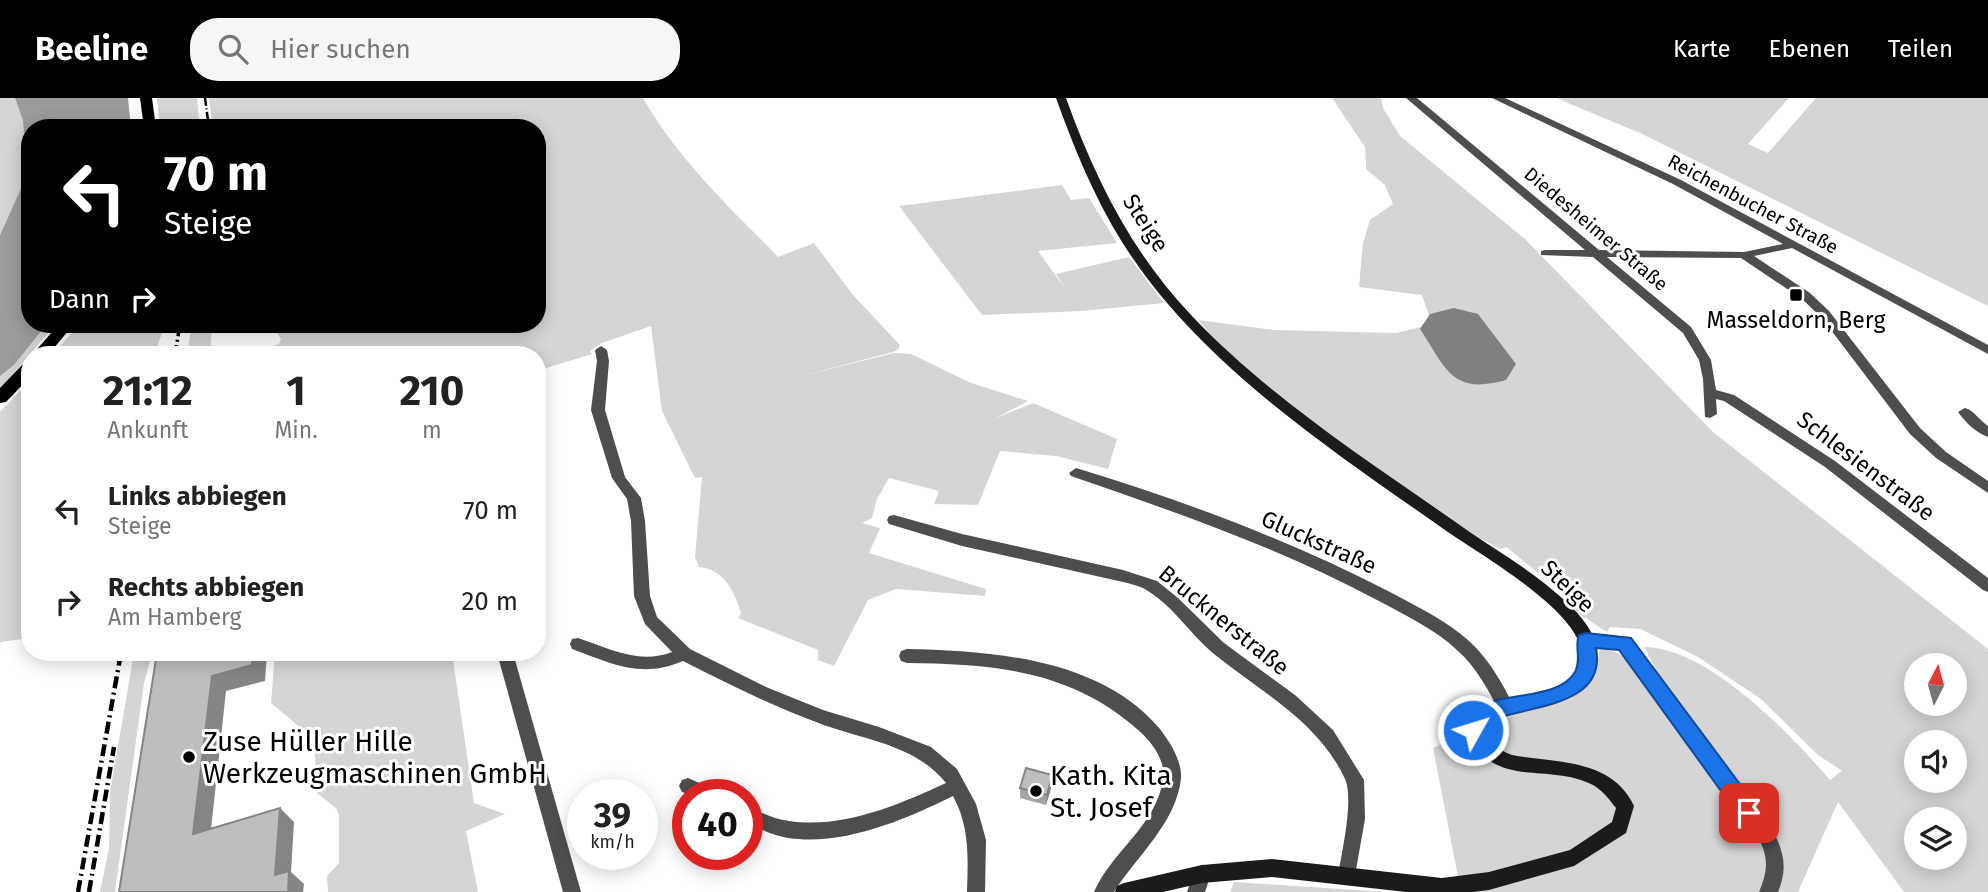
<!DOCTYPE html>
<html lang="de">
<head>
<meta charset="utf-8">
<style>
  :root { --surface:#fff; --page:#f6f6f6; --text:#222; --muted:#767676; --accent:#000 }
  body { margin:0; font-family:"Fira Sans",sans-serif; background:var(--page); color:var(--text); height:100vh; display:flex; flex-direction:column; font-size:26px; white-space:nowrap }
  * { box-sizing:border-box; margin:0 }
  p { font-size:23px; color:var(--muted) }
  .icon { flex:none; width:38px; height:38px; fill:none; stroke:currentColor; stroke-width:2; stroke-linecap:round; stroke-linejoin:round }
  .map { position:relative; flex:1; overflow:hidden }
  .drawer { position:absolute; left:21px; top:248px; width:525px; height:315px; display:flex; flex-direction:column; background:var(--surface); border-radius:28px; box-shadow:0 4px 18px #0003 }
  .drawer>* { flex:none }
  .hud { position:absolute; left:21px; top:21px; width:525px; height:214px; border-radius:28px; box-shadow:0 4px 18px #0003; background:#000; color:#fff; overflow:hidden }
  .needle { width:46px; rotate:6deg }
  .tools { position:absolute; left:1904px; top:555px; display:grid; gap:14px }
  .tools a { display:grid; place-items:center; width:63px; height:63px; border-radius:50%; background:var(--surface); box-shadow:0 4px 18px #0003; font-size:35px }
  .speed { position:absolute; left:567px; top:681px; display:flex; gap:14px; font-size:35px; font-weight:700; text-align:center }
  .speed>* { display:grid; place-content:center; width:91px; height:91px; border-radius:50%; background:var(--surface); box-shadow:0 4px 18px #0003; line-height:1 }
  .speed small { font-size:18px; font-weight:400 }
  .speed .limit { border:10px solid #d22; background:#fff; color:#111 }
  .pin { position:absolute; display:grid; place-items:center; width:60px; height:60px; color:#fff; margin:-30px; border-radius:14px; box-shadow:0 4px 10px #0006 }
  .me { position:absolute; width:77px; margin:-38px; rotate:51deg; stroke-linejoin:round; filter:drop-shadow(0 0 5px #0008) }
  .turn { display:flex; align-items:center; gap:24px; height:147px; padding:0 28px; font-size:32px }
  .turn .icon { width:91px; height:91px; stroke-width:2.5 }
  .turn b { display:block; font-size:49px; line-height:60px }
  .then { display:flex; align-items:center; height:66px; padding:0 28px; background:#0003; gap:14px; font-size:26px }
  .eta { display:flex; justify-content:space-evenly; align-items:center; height:119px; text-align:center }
  .eta b { font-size:42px; font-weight:700; line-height:49px }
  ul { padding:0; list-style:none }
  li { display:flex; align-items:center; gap:21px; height:91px; padding:0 28px }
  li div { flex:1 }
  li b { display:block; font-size:26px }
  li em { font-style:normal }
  header { display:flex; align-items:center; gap:42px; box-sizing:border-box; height:98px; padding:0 35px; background:var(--accent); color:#fff }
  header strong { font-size:33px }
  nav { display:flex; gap:38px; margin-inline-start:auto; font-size:24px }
  .search { width:490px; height:63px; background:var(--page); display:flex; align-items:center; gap:18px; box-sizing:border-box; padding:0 24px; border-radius:28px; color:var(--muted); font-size:26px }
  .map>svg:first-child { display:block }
  .green { fill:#d5d5d5; fill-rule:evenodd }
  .water { fill:#9c9c9c }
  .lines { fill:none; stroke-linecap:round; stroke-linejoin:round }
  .runway { fill:#808080; fill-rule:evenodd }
  .street { fill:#4e4e4e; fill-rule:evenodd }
  .secondary { fill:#1b1b1b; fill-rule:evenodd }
  .primary { fill:#000; fill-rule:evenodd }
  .rail-far2 { stroke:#000; stroke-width:2.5; stroke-dasharray:8 2.5 1 2.5; stroke-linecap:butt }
  .rail-far1 { stroke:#000; stroke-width:3.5; stroke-dasharray:10 3.5 2 3.5; stroke-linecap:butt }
  .rail { stroke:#000; stroke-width:4.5; stroke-dasharray:12 4.5 2 4.5; stroke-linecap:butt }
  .wall { fill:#a3a3a3 }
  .shaded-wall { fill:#858585 }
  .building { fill:#bebebe; stroke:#858585; stroke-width:2 }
  .route { fill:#1a73e8; stroke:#114b97; stroke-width:2 }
  .poi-dot { fill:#000; stroke:#fff; stroke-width:2.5 }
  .labels { text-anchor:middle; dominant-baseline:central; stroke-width:6; stroke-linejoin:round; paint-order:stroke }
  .far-street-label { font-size:19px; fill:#000; stroke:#fff }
  .street-label { font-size:23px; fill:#000; stroke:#fff }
  .poi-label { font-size:23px; fill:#000; stroke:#fff }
  .near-poi-label { font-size:28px; fill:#000; stroke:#fff; text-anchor:start }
</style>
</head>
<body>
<header>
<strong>Beeline</strong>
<div class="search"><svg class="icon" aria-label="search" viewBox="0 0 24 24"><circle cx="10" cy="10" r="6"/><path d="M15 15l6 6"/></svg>Hier suchen</div>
<nav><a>Karte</a><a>Ebenen</a><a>Teilen</a></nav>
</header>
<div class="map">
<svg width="1988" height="794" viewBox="0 0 1988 794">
  <rect width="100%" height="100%" fill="#fff"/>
  <g class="green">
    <path d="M0,0H15L23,23L27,77L0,137Z"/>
    <path d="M157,0H197L200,30H160Z"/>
    <path d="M209,0H643C678,61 729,109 778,159L814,145L853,197L899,246V251L893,254L798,279L894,255L911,256L971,285L1028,303L996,320L1033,305L1117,341L1108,371L1056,358L1000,353L978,407L934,406L939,393L889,380L877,401L872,420L862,425L880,430L869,455L986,491L985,498L896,491L868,502L834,568L818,562V552L738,520L741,515C734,493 725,472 699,469L695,459L702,379L695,380L662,313L651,228L602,245L590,253L592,256L537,273V257H241L279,246L281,241L272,226H537V30H213Z"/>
    <path d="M1332,0H1381L1383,10L1400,38L1525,141L1713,334L1988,551V794H1904L1838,704L1798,794H1461L1433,650L1588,587L1596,569L1600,552C1623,550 1632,569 1645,586L1661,581L1644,549C1708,549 1790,636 1830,682L1842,673L1818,657L1761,601L1698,559L1640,531L1610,529L1607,534L1576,514V505L1506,449L1501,451L1473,437L1298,316L1238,267L1198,222L1273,232L1397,235L1432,226L1422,197L1359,189L1363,145L1370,122L1393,106L1385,87L1366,71L1365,49ZM1916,567H1955V606H1916ZM1916,644H1955V682H1916ZM1916,721H1955V760H1916Z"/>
    <path d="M1556,0H1789L1748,46L1768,55L1816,0H1988V208L1640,35Z"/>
    <path d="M1062,87L1071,102L1089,100L1117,145L1038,153L1066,192L1056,176L1129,159L1164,205L1082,213L982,217L899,108Z"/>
    <path d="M47,226H56L0,291V278L14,267Z"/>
    <path d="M79,226H165L158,246L157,257H53Z"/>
    <path d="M192,226H212L210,257H187Z"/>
    <path d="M30,282V540L0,544V314Z"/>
    <path d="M134,555H152L144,585L115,794H100L109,750L110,694Z"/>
    <path d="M275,555H452L474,705L505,716L466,733L478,794H328L327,778L339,765V718L337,711L317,695L314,641L271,605Z"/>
    <path d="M1234,784L1386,794H1230Z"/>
  </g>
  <path class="water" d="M15,0H128L131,30H30V226H47L14,267L0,278V137L27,77L23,23Z"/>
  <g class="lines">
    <path class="runway" d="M1454,210L1478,216L1516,266L1506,282C1452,297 1447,272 1420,231L1430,216Z"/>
    <g class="street">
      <path d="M1406,0H1417L1599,152L1744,154L1783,146L1673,86L1492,0H1505L1681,82L1988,247V256L1792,150L1754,158L1810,195L1829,213L1920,330L1946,354L1988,383V395L1936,360L1910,336L1821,219L1802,201L1741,160L1607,159L1691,229L1711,262L1716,292L1734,297L1835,363L1988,480V494L1983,492L1825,369L1724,303L1716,301L1717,316L1710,320L1705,319L1703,281L1699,262L1683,235L1593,159L1541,157V153L1545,152H1585Z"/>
      <path d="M601,248L607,252L609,263L605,312L625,379L641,400L645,423L650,498L657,519L690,551L766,589L823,612L879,629L931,649L957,671L976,706L986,742L985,794H967C968,760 970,729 953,698C904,722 844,748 788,740C774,738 760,731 747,725V709C761,714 774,721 789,723C843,731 898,707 946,685C914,645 861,642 816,624C770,607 727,585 683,563C641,581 613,566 572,551L570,546L572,541L578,540C609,550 639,567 672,554L645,526L634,498L631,423L627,401L612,380L591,312L597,263L595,252Z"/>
      <path d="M1965,310C1974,312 1980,323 1988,328V339C1975,334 1966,325 1958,314Z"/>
      <path d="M1076,370C1182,402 1289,442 1388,493C1416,508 1446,522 1469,543C1489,561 1503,586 1514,609L1512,614L1506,616L1500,614C1488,592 1477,570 1458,553C1435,531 1405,517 1377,502C1280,450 1175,414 1071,378L1069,375Z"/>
      <path d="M894,417L962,436L1123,472L1157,483L1178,500L1224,545L1295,597L1333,632L1364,682L1365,721L1354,783L1347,786L1340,783L1338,777C1342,754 1354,701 1345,681C1319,624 1261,594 1214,556C1191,537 1174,509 1148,493C1141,488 1131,486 1123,484L962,448L889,426L887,422L889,418Z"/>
      <path d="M1586,536L1630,540L1772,731C1784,754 1788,770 1778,794H1759C1767,775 1769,762 1760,743L1620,551L1580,547L1578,542L1580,537Z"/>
      <path d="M907,551C993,553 1100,560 1160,631C1170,644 1182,663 1181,680C1177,724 1136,759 1114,794H1094C1111,754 1157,727 1163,681C1166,662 1151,643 1137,631C1070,572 993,566 907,565L901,563L899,558L901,553Z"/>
      <path d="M497,555H513L581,794H563Z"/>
      <path d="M688,680L711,690L714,696H688L682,694L679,688L682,682Z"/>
      <path d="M1202,767L1209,770L1211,776L1205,794H1187L1195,770Z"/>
    </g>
    <path class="secondary" d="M1056,0H1066C1095,81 1132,155 1192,218C1268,298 1364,360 1454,423C1490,449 1529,470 1562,500C1577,513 1598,535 1597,557C1594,622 1511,595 1482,633C1490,645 1498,652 1512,657C1555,665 1612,660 1634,708L1626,735L1574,768L1489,792L1473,794H1406L1272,779L1202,785L1163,794H1115L1117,788L1124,785L1202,767L1272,761L1442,780L1489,774L1570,752L1612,724L1616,710C1609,701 1602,692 1593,687C1546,663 1494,694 1465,632C1487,584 1577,611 1581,557C1584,515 1476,454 1445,432C1329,350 1199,266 1122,144C1094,99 1074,50 1056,0Z"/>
    <g class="primary">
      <path d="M140,0H152L156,30H144Z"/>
      <path d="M59,226H74L48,257H32Z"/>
      <path d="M30,264V279L6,304L0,305V290L24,265Z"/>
    </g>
    <path class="rail-far2" d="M205,0L209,30"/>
    <path class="rail-far1" d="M175,257L180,226"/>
    <g class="rail">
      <path d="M78,794L121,555"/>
      <path d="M89,794L114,649"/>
    </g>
  </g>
  <path class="wall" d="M1052,677V687L1046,707L1020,700V690Z"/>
  <g class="shaded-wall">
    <path d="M253,555H267L265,583L226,593L209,750L193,736L212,578Z"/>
    <path d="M1052,677V687L1046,707L1047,697Z"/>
    <path d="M280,710L294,724L291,774L304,786L303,794H288L275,777Z"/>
  </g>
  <g class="building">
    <path d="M178,555H253L252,567L212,578L193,736L280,710L275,777L289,773L288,794H119L156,561Z"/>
    <path d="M1026,670L1052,677L1047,697L1020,690Z"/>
  </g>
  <path class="route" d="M1586,535L1631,540L1757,709L1760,715L1757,722L1749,725L1742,722L1619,552L1596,550C1607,608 1531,607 1496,621C1484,626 1483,644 1467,638L1464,632C1467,624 1473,615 1480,610C1500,593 1558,603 1575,574C1582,561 1574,548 1579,537Z"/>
  <g class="poi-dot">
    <rect x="1789" y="190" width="14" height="14" rx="3.5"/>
    <circle cx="189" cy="659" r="7"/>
    <circle cx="1036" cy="693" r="7"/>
  </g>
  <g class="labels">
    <g class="far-street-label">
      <text transform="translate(1753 106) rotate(28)">Reichenbucher Straße</text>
      <text transform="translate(1596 131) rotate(40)">Diedesheimer Straße</text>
    </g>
    <g class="street-label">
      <text transform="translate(1146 125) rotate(57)">Steige</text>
      <text transform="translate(1866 368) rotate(37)">Schlesienstraße</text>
      <text transform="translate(1319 444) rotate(24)">Gluckstraße</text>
      <text transform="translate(1568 488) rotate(44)">Steige</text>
      <text transform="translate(1224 522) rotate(39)">Brucknerstraße</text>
    </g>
    <g class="poi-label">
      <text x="1796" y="222">Masseldorn, Berg</text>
    </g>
    <g class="near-poi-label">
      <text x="203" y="643">Zuse Hüller Hille<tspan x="203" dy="32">Werkzeugmaschinen GmbH</tspan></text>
      <text x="1050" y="677">Kath. Kita<tspan x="1050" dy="32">St. Josef</tspan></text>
    </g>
  </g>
</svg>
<div class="tools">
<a><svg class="needle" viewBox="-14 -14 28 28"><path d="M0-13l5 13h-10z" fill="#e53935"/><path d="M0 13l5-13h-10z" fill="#767676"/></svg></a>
<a><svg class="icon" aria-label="sound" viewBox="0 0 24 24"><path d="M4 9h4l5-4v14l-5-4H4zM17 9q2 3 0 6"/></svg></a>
<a><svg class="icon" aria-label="layers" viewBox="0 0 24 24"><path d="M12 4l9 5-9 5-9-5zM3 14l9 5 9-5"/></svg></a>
</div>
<div class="speed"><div>39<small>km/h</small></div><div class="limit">40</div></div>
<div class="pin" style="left:1749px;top:715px;background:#d93025"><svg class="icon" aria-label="arrive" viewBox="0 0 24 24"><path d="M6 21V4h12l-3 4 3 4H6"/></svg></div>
<svg class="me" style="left:1473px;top:632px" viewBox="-20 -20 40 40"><circle r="17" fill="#1a73e8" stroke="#fff" stroke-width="3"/><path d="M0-11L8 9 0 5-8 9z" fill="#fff"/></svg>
<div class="hud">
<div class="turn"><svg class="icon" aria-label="left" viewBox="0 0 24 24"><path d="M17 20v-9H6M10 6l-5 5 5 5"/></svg><div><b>70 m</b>Steige</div></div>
<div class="then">Dann<svg class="icon" aria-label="right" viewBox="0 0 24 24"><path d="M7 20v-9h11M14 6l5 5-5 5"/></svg></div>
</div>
<section class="drawer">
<div class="eta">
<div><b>21:12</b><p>Ankunft</p></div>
<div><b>1</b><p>Min.</p></div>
<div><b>210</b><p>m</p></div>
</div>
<ul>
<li><svg class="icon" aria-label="left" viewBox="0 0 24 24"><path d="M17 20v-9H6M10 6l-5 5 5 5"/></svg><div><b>Links abbiegen</b><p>Steige</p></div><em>70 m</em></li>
<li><svg class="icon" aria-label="right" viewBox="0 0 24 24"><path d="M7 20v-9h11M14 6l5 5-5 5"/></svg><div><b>Rechts abbiegen</b><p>Am Hamberg</p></div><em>20 m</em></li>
</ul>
</section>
</div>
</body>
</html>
